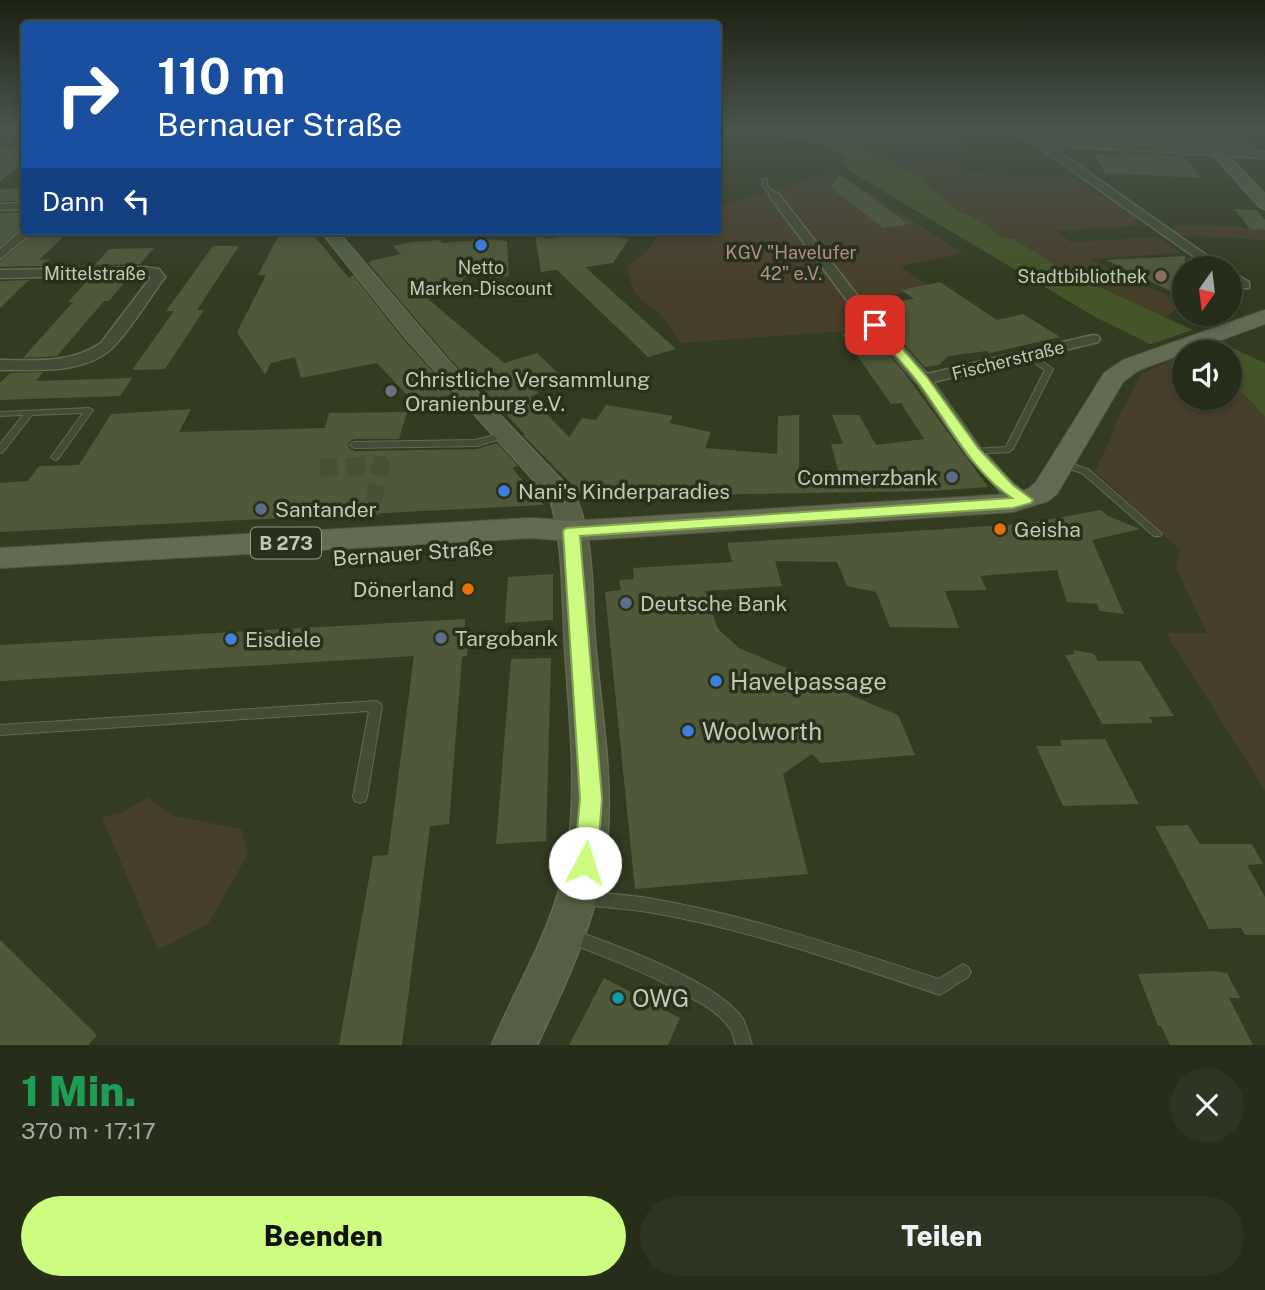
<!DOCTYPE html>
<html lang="de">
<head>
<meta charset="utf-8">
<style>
  :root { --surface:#262d19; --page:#2e3522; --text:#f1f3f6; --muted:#a4a8a2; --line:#424938; --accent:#cdfc81 }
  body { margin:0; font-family:"Public Sans",sans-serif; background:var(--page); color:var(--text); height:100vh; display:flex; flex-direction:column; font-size:26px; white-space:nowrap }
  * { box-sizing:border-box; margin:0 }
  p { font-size:23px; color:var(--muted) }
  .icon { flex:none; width:38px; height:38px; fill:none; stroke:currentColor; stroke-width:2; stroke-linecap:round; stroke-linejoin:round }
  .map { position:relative; height:1045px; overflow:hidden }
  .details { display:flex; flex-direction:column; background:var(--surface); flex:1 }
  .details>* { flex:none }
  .banner { position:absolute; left:21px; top:21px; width:700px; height:214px; border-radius:7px; box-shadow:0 4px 10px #0003,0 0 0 2px var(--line); background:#1a4fa0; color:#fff; overflow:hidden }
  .needle { width:46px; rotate:194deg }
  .tools { position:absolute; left:1172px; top:256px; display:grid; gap:14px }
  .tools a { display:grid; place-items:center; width:70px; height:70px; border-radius:50%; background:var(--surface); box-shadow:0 4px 10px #0003,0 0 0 2px var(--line); font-size:35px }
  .pin { position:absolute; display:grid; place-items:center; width:60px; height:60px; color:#fff; margin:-30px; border-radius:14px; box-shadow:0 4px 10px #0006 }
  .me { position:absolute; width:77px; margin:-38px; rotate:5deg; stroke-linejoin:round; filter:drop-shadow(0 0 5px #0008) }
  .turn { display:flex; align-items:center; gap:24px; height:147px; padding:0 21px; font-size:32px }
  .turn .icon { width:91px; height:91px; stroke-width:2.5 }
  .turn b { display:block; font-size:49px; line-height:60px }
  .then { display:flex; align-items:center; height:66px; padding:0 21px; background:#0003; gap:14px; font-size:26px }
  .round { display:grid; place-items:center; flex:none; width:74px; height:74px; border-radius:37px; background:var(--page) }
  .summary { display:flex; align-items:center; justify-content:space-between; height:119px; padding:0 21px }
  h1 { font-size:42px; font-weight:800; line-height:52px; color:#1e9e55 }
  .action { display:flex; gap:14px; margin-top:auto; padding:14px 21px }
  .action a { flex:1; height:80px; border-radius:42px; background:var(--accent); color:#111; font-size:28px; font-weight:800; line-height:80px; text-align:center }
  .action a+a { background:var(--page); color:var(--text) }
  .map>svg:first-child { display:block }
  .green { fill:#483f2b }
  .water { fill:#445528 }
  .pier { fill:#333c21 }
  .building { fill:#4f593a }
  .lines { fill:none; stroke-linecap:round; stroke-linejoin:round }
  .minor-tunnel { stroke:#485136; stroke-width:18; stroke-dasharray:18 9; stroke-linecap:butt }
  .service-casing { stroke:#626a53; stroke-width:2 }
  .minor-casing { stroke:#626a53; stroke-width:3 }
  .secondary-casing { stroke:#626a53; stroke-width:3 }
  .primary-casing { stroke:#505841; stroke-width:2 }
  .service { fill:#444c35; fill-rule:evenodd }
  .minor { fill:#444c35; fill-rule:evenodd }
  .secondary { fill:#545f43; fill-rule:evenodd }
  .primary { fill:#636c53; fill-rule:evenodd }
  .route { fill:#cdfc81; stroke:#85a454; stroke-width:2 }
  .shop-dot { fill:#3f7fe0; stroke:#29311b; stroke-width:2.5 }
  .education-dot { fill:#8d6e63; stroke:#29311b; stroke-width:2.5 }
  .worship-dot { fill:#6b7280; stroke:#29311b; stroke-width:2.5 }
  .service-dot { fill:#5c6f8a; stroke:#29311b; stroke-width:2.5 }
  .food-dot { fill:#e8710a; stroke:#29311b; stroke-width:2.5 }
  .culture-dot { fill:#0f9aa8; stroke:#29311b; stroke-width:2.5 }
  .labels { text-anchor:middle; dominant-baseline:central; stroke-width:7; stroke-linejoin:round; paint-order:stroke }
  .far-park-label { font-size:18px; fill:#b38c8c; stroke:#29311b }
  .far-poi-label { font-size:18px; fill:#bfc8b0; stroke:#29311b }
  .far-street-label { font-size:18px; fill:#bfc8b0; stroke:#29311b }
  .shield { fill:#29311b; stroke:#929b83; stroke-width:2 }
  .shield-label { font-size:19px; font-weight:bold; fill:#bfc8b0 }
  .poi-label { font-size:21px; fill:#bfc8b0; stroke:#29311b; text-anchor:start }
  .street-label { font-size:21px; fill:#bfc8b0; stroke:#29311b }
  .near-poi-label { font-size:24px; fill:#bfc8b0; stroke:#29311b; text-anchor:start }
</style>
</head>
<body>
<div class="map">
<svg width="1265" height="1045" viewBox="0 0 1265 1045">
  <rect width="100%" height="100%" fill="#333c21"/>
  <g class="green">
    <path d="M854,130L947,131L966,142L954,149L963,172L1076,179L1099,196L1111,199L1145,219L1134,221L1140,226L1057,231L1070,242L1157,237L1180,253L1090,259L1185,304L1165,317L1069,273L1014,239L1002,237L979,220L957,210L915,174L866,147L869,139Z"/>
    <path d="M979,130H1012L1025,140L968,138L963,134Z"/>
    <path d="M837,173L963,253L900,266L931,288L853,303L874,329L681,343C674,333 667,320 657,312C634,292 635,300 627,267L648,250L659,235L658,231H718V207L814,177Z"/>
    <path d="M1172,225H1221L1265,230V240L1177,235L1171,231L1176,228Z"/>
    <path d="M1177,357L1185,361V397H1230V384L1248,398L1265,417V790L1166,633H1207L1176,568L1180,550L1095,471L1116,427L1114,426L1141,375Z"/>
    <path d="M148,798L173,816L241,829L248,854L208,924L158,950L102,817L121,813Z"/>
  </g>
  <path class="water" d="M718,130H854L869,139L867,148L915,174L957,210L979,220L1002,237L1014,239L1069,273L1265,363V417L1248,398L1230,384V352H1185V361L1095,317L881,190L848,169L841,155L819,142L718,134Z"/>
  <path class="pier" d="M1198,328L1232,344L1211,352H1185V361L1181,363L1146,346Z"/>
  <g class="building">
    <path d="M1087,130H1189L1202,146L1101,140Z"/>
    <path d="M1207,130H1238L1259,149L1224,147Z"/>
    <path d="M12,146L24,148V161L0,182V148Z"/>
    <path d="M1117,152L1184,156L1202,178L1105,173L1094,154L1122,156Z"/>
    <path d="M840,175L908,224L883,228L830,187Z"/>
    <path d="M24,188V201H0V189Z"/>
    <path d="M1234,209L1257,210L1265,220V230L1250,229Z"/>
    <path d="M24,212V226L0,246V213Z"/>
    <path d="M37,231H69L39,260L50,259L42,266L0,267V262Z"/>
    <path d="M281,231H310L349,278L353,275L404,340L453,394L417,406L377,363L301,378L295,357L271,363L265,375L237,332L266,275H258Z"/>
    <path d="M588,233L629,239L613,263L585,267L676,349L648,357L557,270L541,272L535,235L547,239Z"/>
    <path d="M487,239L507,241L509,276L491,279L483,271L468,274L448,295L428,299L504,363L537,353L564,379L533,388L539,393L530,397L569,437L582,418L596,420L606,405L673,416L669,423L711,432L705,448L777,454L778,416L799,415V474H839L831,444H843L832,415H859L876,445L924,439L901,403L891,404L842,334L869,331L903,371L988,487L930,491L744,494L597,502L586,499L523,435H525L480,385L476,387L451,360L368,263L373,260L401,254L393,246L412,242L439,240L443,243Z"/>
    <path d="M213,246H239L197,310H204L165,369L132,370L174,311H166Z"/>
    <path d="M154,248L140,264L95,265L109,249Z"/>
    <path d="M1185,256V298L1106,260Z"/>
    <path d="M128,278L109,301H104L57,356L23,358L73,302H68L89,279Z"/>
    <path d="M29,280L0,308V281Z"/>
    <path d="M940,282L997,320L1023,314L1060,337L990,353L987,351L948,356L939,365L925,367L876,313L884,312L875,304L914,299L901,290Z"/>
    <path d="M43,372L36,381L132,378L120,396L0,400V383L10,373Z"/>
    <path d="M191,409L179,432L325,428L329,413L407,412L399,439H354L348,443V447L354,451L477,449L497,443L518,466L512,468L544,505L0,532V483L28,481L39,466L79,465L111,414Z"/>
    <path d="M1101,510L1108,516L1140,529L1092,540L1124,614L1100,611L1097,604L1067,602L1057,570L980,576L987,590L945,591L959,628L890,627L876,592L847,586L837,562L775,561L782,586L705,591L718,629L739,648L898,715L915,755L821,763L812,754L783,774L808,874L635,889L605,592L621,590L619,580L634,579L633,568L732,562L727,543L1023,524Z"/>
    <path d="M553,574V620L505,623L508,577Z"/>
    <path d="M465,619L464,635H468L467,656L462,657L449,824L430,826L402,1045H339L373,856L388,855L414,656L0,681V645Z"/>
    <path d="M1073,650L1094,654L1098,661H1140L1174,716L1149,717L1153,723L1102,724L1065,655L1075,654Z"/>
    <path d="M551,658L546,841L496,844L511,659Z"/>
    <path d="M1105,739L1139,804L1063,806L1036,746H1062L1060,740Z"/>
    <path d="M1188,825L1200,844H1252L1263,864L1247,865L1265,897V935H1245L1241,928L1209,929L1155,826Z"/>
    <path d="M0,940L97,1035L88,1045H0Z"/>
    <path d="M1215,971L1227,973L1240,998H1229L1253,1045H1170L1161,1026H1158L1138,974Z"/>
    <path d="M604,978L680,1018L668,1045H569Z"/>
  </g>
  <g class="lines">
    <path class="minor-tunnel" d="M320,468L381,465L371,513"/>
    <g class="service-casing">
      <g id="service">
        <path d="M763,179H767V185L776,194V196H772L762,186Z"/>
        <path d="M1025,353H1031L1053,369L1013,449L1009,452L971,454L970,452L974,449L1006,447L1045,370L1025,357Z"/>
        <path d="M89,408L93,410L58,459L55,460L51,457L83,413L32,415L3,452L0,453V444L23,415L0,416V412Z"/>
        <path d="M504,432L507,433L508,435L507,437L477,446L354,448L350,445L354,442L476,440Z"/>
        <path d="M1063,461L1088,469L1160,532L1162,534L1160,536H1154L1082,473L1060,466L1059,464Z"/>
        <path d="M376,701L380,703L382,706L367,797L365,801L360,803L355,801L353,797L369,711L0,735V725Z"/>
        <path d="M584,891C605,893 627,895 648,898C748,915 843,948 939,979L963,964L968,967L971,972L968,977L940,995C844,963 748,929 648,912C627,909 605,907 584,905L579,903L577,898L579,893Z"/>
        <path d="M570,929C613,944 718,981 743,1019C747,1027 749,1037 752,1045H736C734,1040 733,1034 731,1030C722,1016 707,1006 693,999C653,974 609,959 565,941L563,936L565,931Z"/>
      </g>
    </g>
    <g class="minor-casing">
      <g id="minor">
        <path d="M1015,130H1026L1040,139L1265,152V158L1049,145L1225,268H1210Z"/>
        <path d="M770,193H778L864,304L927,374L1093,335L1098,336L1100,339L1098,342L933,382L980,448L1013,484L1035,500L1033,504H1019L1001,492L968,456L917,383L854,310L770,197Z"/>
        <path d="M24,203V209L0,210V204Z"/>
        <path d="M24,228V231H34L0,259V249Z"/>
        <path d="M145,267L159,269L165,277C150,297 127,335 110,350C81,375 35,369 0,370V360C36,360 70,364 101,343L151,277L145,275L0,278V270Z"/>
        <path d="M1230,271L1249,282V288H1239L1230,281Z"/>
      </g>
    </g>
    <g class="secondary-casing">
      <g id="secondary">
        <path d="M1191,130H1204L1265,195V209L1260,207Z"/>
        <path d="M321,231H337L449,362L571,490C593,524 592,587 594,626C598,694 612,760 608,828C604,904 569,977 537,1045H492C513,994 542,947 558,894C582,812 570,730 565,646C562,596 564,547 550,498L406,338Z"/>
      </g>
    </g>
    <g class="primary-casing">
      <path id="primary" d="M1265,310V324L1139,370L1123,382L1057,494L1048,501L1013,512L572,541L531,538L0,568V548L531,518L572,521L1011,494L1028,489L1036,482L1104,373L1123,360Z"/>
    </g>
    <use href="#service" class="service"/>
    <use href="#minor" class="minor"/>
    <use href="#secondary" class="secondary"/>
    <use href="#primary" class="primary"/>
  </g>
  <linearGradient id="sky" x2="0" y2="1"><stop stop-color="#1c2112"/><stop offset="0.47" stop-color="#4a564e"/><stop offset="1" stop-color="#4a564e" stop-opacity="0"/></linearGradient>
  <rect width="1265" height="276" fill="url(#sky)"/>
  <path class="route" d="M871,322H879L927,377L979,449L1013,485L1033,500L1031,503L1013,508L580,536L602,799L597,863L593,870L585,873L577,870L574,863L580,799L563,531L566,528L1012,498C972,472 948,423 920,385C905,365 887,347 871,327Z"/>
  <g class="shop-dot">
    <circle cx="481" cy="245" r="7"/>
    <circle cx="504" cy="491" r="7"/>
    <circle cx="231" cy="639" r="7"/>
    <circle cx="716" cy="681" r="7"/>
    <circle cx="688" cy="731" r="7"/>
  </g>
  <circle class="education-dot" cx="1161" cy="276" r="7"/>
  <circle class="worship-dot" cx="391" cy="391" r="7"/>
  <g class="service-dot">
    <circle cx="952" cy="477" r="7"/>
    <circle cx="261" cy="509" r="7"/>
    <circle cx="626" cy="603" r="7"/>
    <circle cx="441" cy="638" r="7"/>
  </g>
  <g class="food-dot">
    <circle cx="1000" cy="529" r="7"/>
    <circle cx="468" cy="589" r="7"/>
  </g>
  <circle class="culture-dot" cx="618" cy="998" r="7"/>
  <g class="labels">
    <g class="far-park-label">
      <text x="791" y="252">KGV "Havelufer<tspan x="791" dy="21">42" e.V.</tspan></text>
    </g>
    <g class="far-poi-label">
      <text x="481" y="267">Netto<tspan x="481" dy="21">Marken-Discount</tspan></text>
      <text x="1147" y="276" text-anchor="end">Stadtbibliothek</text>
    </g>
    <g class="far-street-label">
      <text x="95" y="273">Mittelstraße</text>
      <text transform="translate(1008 360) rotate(-14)">Fischerstraße</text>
    </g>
    <rect class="shield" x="251" y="527.5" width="70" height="31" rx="5"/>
    <g class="shield-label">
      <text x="286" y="543">B 273</text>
    </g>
    <g class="poi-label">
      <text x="405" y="379">Christliche Versammlung<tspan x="405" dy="24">Oranienburg e.V.</tspan></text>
      <text x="938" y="477" text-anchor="end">Commerzbank</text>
      <text x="518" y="491">Nani's Kinderparadies</text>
      <text x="275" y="509">Santander</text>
      <text x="1014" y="529">Geisha</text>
      <text x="454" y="589" text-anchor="end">Dönerland</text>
      <text x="640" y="603">Deutsche Bank</text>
      <text x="455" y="638">Targobank</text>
      <text x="245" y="639">Eisdiele</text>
    </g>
    <g class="street-label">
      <text transform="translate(413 553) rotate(-4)">Bernauer Straße</text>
    </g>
    <g class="near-poi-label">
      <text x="730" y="681">Havelpassage</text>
      <text x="702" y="731">Woolworth</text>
      <text x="632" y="998">OWG</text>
    </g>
  </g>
</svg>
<div class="tools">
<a><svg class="needle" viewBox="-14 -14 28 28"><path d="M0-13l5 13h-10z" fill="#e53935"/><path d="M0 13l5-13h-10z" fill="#a4a8a2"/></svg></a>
<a><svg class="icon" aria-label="sound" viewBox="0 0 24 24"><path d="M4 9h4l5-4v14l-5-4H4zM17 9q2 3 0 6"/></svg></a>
</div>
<div class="pin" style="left:875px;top:325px;background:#d93025"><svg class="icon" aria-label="arrive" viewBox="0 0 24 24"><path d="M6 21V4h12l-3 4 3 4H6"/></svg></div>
<svg class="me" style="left:585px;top:863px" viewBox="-20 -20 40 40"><circle r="19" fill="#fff"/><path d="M0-13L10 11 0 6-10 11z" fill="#cdfc81"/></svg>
<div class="banner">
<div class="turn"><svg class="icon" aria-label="right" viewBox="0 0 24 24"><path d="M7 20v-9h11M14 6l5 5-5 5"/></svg><div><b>110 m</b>Bernauer Straße</div></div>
<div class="then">Dann<svg class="icon" aria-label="left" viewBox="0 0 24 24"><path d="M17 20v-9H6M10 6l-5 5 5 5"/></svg></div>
</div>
</div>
<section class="details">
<div class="summary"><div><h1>1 Min.</h1><p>370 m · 17:17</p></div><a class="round"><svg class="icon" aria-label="close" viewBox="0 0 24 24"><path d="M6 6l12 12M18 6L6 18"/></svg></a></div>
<div class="action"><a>Beenden</a><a>Teilen</a></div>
</section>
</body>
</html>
